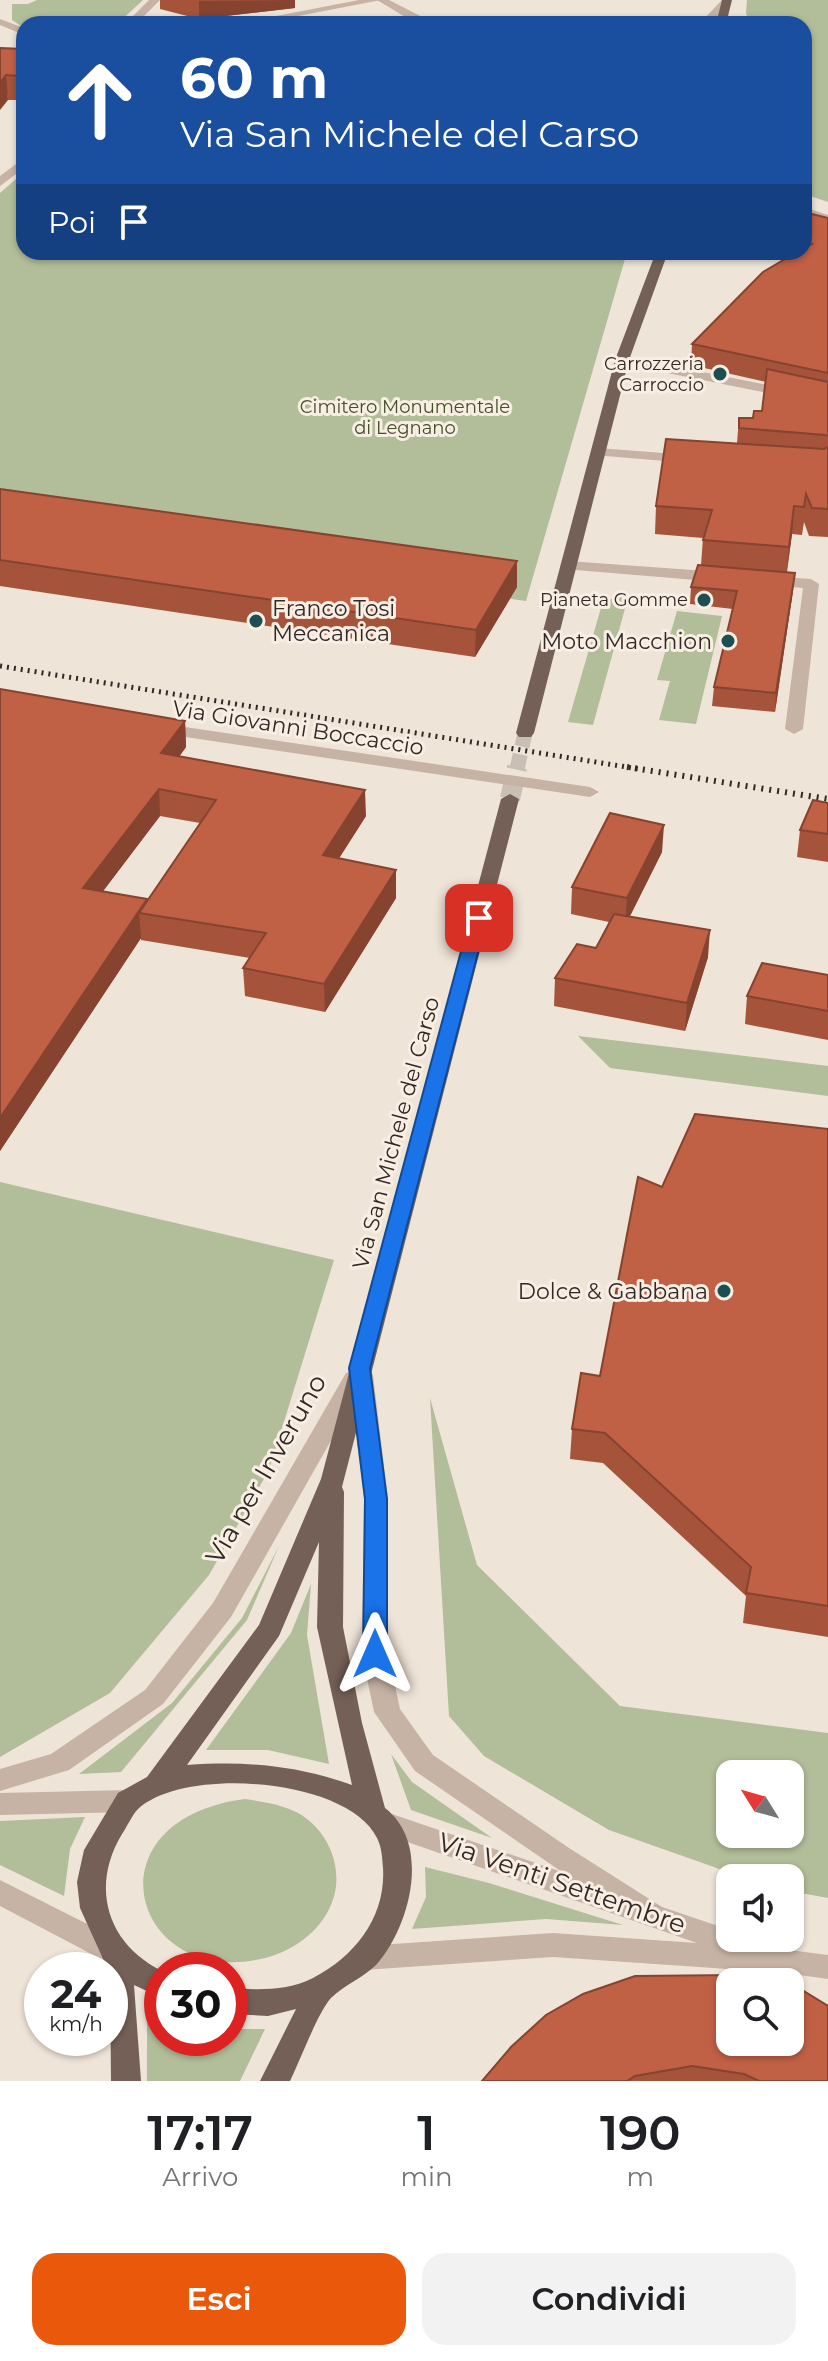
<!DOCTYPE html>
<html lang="it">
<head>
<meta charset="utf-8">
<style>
  :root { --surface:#fff; --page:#f2f2f2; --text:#202124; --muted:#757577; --accent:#ea580c }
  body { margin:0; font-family:Montserrat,sans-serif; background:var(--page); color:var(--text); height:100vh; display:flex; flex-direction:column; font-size:30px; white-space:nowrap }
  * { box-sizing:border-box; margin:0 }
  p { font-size:26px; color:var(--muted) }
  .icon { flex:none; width:44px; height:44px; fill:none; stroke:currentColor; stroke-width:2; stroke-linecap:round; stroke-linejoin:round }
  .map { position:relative; height:2081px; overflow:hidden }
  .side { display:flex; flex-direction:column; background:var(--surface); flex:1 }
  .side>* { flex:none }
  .top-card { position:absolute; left:16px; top:16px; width:796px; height:244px; border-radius:24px; box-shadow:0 2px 6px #0004; background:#1a4fa0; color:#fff; overflow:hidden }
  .needle { width:52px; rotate:307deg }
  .tools { position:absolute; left:716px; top:1760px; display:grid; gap:16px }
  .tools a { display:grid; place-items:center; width:88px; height:88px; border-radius:16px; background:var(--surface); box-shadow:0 2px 6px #0004; font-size:40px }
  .speed { position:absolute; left:24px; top:1952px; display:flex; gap:16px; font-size:40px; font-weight:700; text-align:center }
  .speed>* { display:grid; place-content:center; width:104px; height:104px; border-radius:50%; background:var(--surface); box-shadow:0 2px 6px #0004; line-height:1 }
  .speed small { font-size:20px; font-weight:400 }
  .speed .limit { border:12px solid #d22; background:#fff; color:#111 }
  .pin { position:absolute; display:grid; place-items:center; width:68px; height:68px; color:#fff; margin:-34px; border-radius:16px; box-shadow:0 4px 12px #0006 }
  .me { position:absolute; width:88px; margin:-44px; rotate:0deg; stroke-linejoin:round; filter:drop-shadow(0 0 6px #0008) }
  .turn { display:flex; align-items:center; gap:28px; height:168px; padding:0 32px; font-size:36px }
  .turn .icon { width:104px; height:104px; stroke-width:2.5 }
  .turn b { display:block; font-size:56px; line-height:68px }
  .then { display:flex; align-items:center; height:76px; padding:0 32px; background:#0003; gap:16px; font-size:30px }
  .eta { display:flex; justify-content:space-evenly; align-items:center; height:136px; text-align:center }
  .eta b { font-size:48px; font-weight:600; line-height:56px }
  .button { display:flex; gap:16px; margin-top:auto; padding:16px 32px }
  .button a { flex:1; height:92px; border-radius:24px; background:var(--accent); color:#fff; font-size:32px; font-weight:600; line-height:92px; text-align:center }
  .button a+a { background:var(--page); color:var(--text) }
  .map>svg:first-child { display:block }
  .green { fill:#b2bd99; fill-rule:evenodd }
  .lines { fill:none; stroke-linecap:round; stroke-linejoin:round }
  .primary-tunnel-far1 { stroke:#c9bfb4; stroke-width:15; stroke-dasharray:15 8; stroke-linecap:butt }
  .primary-tunnel { stroke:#c9bfb4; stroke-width:20; stroke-dasharray:20 10; stroke-linecap:butt }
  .pedestrian { fill:#c7b3a5; fill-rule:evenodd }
  .minor { fill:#c7b3a5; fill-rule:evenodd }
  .tertiary { fill:#c7b3a5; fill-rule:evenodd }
  .primary { fill:#746057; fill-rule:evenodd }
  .rail-far1 { stroke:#322926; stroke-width:5; stroke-dasharray:2 5; stroke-linecap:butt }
  .rail { stroke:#322926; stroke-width:6; stroke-dasharray:2 6; stroke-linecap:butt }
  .wall { fill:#a5533b; fill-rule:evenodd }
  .shaded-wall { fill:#864330 }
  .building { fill:#c06045; stroke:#864330; stroke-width:2 }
  .route { fill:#1a73e8; stroke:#114b97; stroke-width:2 }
  .poi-dot { fill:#1d4f52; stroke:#f8eee3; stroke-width:3 }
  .labels { text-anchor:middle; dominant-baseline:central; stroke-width:6; stroke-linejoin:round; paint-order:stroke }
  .far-poi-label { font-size:18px; fill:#322926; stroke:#f8eee3; text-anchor:end }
  .far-park-label { font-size:18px; fill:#434f2b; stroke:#f8eee3 }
  .poi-label { font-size:22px; fill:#322926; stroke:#f8eee3; text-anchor:end }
  .street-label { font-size:22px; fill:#322926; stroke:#f8eee3 }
  .near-street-label { font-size:26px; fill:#322926; stroke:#f8eee3 }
</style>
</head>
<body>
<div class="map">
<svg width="828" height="2081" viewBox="0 0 828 2081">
  <rect width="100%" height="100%" fill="#efe4d8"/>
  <g class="green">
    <path d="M37,0H143L117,24H24V28L12,20V4H28Z"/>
    <path d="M747,0H828V202L804,194V24H750L746,13Z"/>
    <path d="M24,172V252H627L526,601L0,525V193Z"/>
    <path d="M629,594L593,725L568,722L603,601Z"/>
    <path d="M677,611L722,616L696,724L659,720L670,681L657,680Z"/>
    <path d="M578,1036L828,1066V1096L610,1068Z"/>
    <path d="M0,1182L334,1260L269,1470L209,1575L110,1693L0,1757Z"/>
    <path d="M430,1398L477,1565L620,1706L828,1733V1898L790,1891V1878H745L609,1830L484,1756L449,1716ZM730,1774H790V1834H730Z"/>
    <path d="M279,1546L247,1620L121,1772L79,1774L172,1703L242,1618Z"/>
    <path d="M311,1584L307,1635L329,1764L268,1750H206L291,1633Z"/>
    <path d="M391,1754L412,1782L492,1838L411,1810Z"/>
    <path d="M245,1799C264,1802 281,1804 298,1813C332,1832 348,1878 327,1913C314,1936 289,1952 265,1958C132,1991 84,1820 245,1799Z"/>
    <path d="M85,1817L70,1849L64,1896L0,1865V1821Z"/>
    <path d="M425,1867L489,1883L623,1925L546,1919L412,1929L426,1897Z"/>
    <path d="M147,2005L162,2011V2038H230V2029H265L240,2081H147Z"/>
  </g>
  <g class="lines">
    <path class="primary-tunnel-far1" d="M517,769L525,733"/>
    <path class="primary-tunnel" d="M510,799L517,767"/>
    <path class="pedestrian" d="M377,0H389L436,24H417Z"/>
    <g class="minor">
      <path d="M149,0H160L136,24H125Z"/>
      <path d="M359,0H381L257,24H234Z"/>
      <path d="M24,158V168L0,186V176Z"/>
      <path d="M622,356L828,397V405L617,363L615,360Z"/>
      <path d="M598,448L689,455L696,459L689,463L593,455V449Z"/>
      <path d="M568,561L720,572L728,577L720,582L563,569L560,566Z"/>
      <path d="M768,576L811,579L819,584L803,729L794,734L785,729L803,588L762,584L760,581Z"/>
      <path d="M158,723L590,787L599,792L590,797L152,732L149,728L152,724Z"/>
      <path d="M361,1367L369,1369L373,1375L388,1499V1654L400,1709L433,1755L569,1848L662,1907L730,1930V1938H754L772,1944L774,1948L828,1955V1979L785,1973L553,1957L364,1970L354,1967L350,1958L354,1949L364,1946L553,1933L697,1943L373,1830L369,1822L373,1814L383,1811L562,1872L415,1771L374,1712L362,1654L364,1499L349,1375L353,1369Z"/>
    </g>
    <g class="tertiary">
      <path d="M722,0L731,2L710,24H699Z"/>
      <path d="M0,19L24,28V35L0,25Z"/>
      <path d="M804,207L828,215V223L804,215Z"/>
      <path d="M354,1371L362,1373L366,1379L231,1617L163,1704L69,1770L0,1791V1769L51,1754L145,1690L213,1603L346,1373Z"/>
      <path d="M128,1790L138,1793L142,1801L138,1809L128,1812L0,1815V1793Z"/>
      <path d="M0,1880L121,1941L125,1950L121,1959L111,1962L101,1959L0,1906Z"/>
    </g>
    <g class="primary">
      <path d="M722,0H732L726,24H716Z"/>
      <path d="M656,252H668L629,360L534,733L531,737H519L516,733L615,360Z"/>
      <path d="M510,794L519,799L342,1487L344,1492L343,1627L362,1723L385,1808C432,1844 410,1927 376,1965C363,1978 344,1985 331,1998C318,2012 300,2061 290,2081H260L296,2009L268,2016L230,2014V1988C257,1990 288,1991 313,1978C356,1956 386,1916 383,1868C382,1857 382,1848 377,1838C348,1778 185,1766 138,1809C132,1815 127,1827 122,1834C90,1887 107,1944 162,1971V1998L134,1985L141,2081H111L110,1970H105L104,1961L80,1908L77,1882L84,1850L118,1793L147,1777L259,1625L321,1479L501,799ZM319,1542L317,1627L352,1785C295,1765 247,1761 187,1765L279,1636Z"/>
    </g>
    <path class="rail-far1" d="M0,666L639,769"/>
    <path class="rail" d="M627,767L828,799"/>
  </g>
  <g class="wall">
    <path d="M160,0H295V8L199,19L160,9Z"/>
    <path d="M0,48L24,49V100H8Z"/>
    <path d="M804,212L828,218V537L809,536L804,522L802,535L792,534L787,572L793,590L775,712L712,706L714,687L733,609L690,604L691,587L701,565L703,538L655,534L656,506L737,443L739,418H753L762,411L766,382L691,365L692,344L787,258L767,252H804Z"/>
    <path d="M0,489L517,587L475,657L0,586Z"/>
    <path d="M0,689L185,721L186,747L179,757L366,816L339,858L396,870V898L325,1012L245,996L243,968L250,958L141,940V938L0,1151ZM160,816L200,823L147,902V899L103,891Z"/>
    <path d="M828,803V862L797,857L800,830Z"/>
    <path d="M662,852L630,916L708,957L685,1031L554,1006L555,978L596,948L609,922L571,914L572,887Z"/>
    <path d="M828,975V1040L745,1024L747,996Z"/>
    <path d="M828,1129V1637L743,1623L746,1596L603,1463L570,1459L572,1429L600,1376L662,1187Z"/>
    <path d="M828,2006V2081H482Z"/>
  </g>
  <g class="shaded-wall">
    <path d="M295,0V8L199,19V1Z"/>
    <path d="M24,68V100L22,76Z"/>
    <path d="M6,75L8,100L0,110V83Z"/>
    <path d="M794,506L792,534L786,576L789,547Z"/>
    <path d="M517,561V587L475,657L476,630Z"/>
    <path d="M795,573L793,590L775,712L776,693Z"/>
    <path d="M185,721L186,747L162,780L161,753Z"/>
    <path d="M159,789L160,816L85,915L83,888Z"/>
    <path d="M365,790L366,816L324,882L323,855Z"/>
    <path d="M664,825L662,852L625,926L627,898Z"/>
    <path d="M396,870V898L325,1012L324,984Z"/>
    <path d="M147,899L148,914L139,913L141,938L0,1151V1118Z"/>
    <path d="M710,930L708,957L685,1031L687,1003Z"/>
  </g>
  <g class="building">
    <path d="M0,48L24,49V68L22,76L6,75L0,83Z"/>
    <path d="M804,212L828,218V373L692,344L763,272L797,252H804V248L812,244L804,241Z"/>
    <path d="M767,369L828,382V436L825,435L739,428V418H753L754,411H762Z"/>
    <path d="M666,439L824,449L828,447V509L812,508L806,494L804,507L794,506L789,547L703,540L712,510L656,506Z"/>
    <path d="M0,489L517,561L476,630L0,560Z"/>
    <path d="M698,565L795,573L776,693L714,687L737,591L691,587Z"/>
    <path d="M0,689L185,721L161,753L365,790L323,855L396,870L324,984L243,968L266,933L139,913L216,800L159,789L83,888L147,899L0,1118Z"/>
    <path d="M813,800L828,803V834L800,830Z"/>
    <path d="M610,813L664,825L627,898L572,887Z"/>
    <path d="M614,914L710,930L687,1003L555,978L577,944L596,948Z"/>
    <path d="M762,963L828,975V1011L747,996Z"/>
    <path d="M695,1114L828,1129V1606L746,1593L751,1567L605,1433L572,1429L581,1373L600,1376L638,1177L662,1187Z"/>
    <path d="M736,1975L767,1982H730V2042H790V1988L802,1990L828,2006V2081H759L744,2074L692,2066L635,2076L627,2081H482L511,2047L546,2015L583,1994L635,1976Z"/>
  </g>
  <path class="route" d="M479,913L487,918L370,1368L387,1499V1654L383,1661L375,1664L367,1661L363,1654L365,1499L349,1368L470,918Z"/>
  <g class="poi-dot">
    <circle cx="720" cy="374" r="8"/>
    <circle cx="704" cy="600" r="8"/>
    <circle cx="256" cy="621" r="8"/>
    <circle cx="728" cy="641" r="8"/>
    <circle cx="724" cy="1291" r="8"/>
  </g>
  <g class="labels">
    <g class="far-poi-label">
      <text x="704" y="364">Carrozzeria<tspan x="704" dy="21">Carroccio</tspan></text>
      <text x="688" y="600">Pianeta Gomme</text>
    </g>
    <g class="far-park-label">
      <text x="405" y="407">Cimitero Monumentale<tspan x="405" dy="21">di Legnano</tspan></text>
    </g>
    <g class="poi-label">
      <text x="272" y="608" text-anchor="start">Franco Tosi<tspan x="272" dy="25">Meccanica</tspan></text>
      <text x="712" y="641">Moto Macchion</text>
      <text x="708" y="1291">Dolce &amp; Gabbana</text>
    </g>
    <g class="street-label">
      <text transform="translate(298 728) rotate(9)">Via Giovanni Boccaccio</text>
      <text transform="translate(396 1133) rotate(-75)">Via San Michele del Carso</text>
    </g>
    <g class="near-street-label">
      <text transform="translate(266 1469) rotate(-60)">Via per Inveruno</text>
      <text transform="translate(562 1883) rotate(19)">Via Venti Settembre</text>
    </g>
  </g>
</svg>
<div class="tools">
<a><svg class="needle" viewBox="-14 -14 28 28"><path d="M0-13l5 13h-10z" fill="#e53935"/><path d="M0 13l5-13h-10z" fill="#757577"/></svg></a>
<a><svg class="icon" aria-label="sound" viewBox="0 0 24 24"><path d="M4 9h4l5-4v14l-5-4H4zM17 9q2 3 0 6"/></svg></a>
<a><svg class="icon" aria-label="search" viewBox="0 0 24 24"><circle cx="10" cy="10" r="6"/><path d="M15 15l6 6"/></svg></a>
</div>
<div class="speed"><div>24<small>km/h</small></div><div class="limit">30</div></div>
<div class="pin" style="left:479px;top:918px;background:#d93025"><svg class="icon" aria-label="arrive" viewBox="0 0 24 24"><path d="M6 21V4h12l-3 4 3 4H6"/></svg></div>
<svg class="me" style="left:375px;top:1654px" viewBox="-20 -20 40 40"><path d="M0-17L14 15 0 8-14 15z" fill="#1a73e8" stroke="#fff" stroke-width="4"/></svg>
<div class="top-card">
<div class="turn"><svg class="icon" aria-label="ahead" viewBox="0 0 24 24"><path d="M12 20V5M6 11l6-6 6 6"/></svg><div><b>60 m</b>Via San Michele del Carso</div></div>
<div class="then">Poi<svg class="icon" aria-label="arrive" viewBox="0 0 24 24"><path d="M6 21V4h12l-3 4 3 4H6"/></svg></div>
</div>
</div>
<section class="side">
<div class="eta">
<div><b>17:17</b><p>Arrivo</p></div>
<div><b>1</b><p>min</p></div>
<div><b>190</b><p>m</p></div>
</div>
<div class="button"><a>Esci</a><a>Condividi</a></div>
</section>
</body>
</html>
